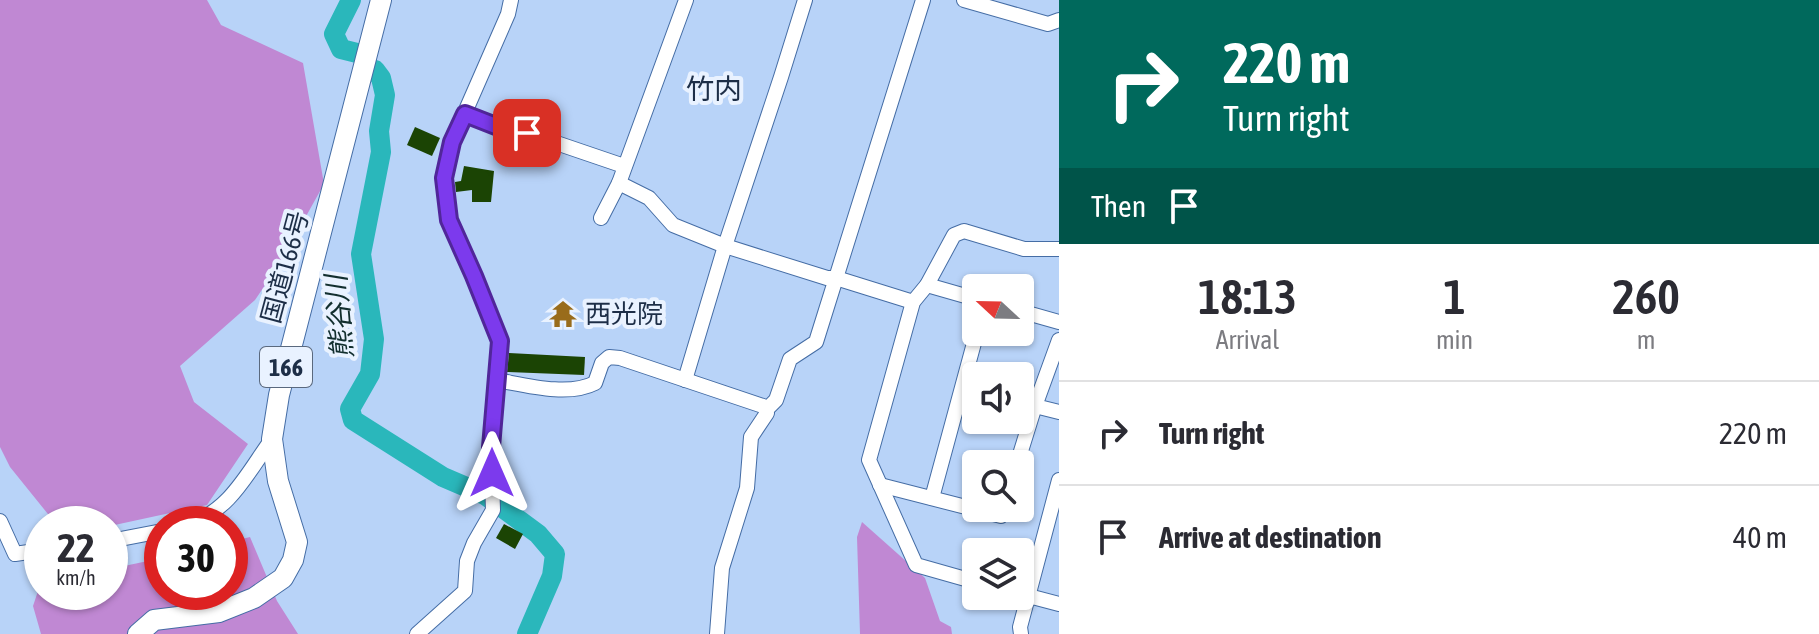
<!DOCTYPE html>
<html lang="en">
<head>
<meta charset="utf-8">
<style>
  :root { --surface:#fff; --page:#f7f7f7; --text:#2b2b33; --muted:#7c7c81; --line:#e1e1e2 }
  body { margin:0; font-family:"Asap Condensed","Noto Sans JP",sans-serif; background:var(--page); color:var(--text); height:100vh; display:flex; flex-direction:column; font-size:30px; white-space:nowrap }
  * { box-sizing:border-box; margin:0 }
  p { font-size:26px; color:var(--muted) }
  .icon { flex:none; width:44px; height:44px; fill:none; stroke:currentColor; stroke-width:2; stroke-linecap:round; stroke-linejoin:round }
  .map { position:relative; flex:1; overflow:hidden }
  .sheet { display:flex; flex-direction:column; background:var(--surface); width:760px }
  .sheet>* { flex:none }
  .banner { background:#00695c; color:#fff; overflow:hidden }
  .needle { width:52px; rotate:292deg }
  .tools { position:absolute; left:962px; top:274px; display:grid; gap:16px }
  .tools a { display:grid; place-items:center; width:72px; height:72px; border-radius:8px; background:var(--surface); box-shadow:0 2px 6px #0004; font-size:40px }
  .speed { position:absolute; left:24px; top:506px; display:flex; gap:16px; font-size:40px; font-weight:700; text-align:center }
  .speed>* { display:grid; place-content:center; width:104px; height:104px; border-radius:50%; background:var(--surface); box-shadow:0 2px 6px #0004; line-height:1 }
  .speed small { font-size:20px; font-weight:400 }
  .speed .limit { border:12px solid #d22; background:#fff; color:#111 }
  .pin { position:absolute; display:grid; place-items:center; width:68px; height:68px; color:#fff; margin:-34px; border-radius:16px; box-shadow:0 4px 12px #0006 }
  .me { position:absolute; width:88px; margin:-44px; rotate:0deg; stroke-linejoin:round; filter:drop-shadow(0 0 6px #0008) }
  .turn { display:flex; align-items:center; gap:28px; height:168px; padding:0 32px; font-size:36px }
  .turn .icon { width:104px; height:104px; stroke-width:2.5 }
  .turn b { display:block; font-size:56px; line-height:68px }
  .then { display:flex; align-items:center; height:76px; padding:0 32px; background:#0003; gap:16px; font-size:30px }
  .eta { display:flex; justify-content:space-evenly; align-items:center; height:136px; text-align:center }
  .eta b { font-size:48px; font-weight:600; line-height:56px }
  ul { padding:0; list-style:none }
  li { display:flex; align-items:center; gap:24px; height:104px; padding:0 32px; border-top:2px solid var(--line) }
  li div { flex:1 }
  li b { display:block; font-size:30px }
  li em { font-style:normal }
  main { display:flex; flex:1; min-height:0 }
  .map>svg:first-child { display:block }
  .green { fill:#c088d3 }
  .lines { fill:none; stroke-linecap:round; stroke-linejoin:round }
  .river { stroke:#2ab7bb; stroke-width:20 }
  .building { fill:#1b4404 }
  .minor-casing { stroke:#456da5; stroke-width:16 }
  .highway-casing { stroke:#456da5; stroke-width:22 }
  .minor { stroke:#fff; stroke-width:14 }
  .highway { stroke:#fff; stroke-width:20 }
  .route-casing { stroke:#51269a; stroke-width:20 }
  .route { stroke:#7c3aed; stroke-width:14 }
  .labels { text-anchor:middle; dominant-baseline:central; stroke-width:8; stroke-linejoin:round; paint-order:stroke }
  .shield { fill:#e9f2ff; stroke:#5a697e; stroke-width:2 }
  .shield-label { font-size:24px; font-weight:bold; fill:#1d2e47 }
  .street-label { font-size:26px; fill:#1d2e47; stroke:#e9f2ff }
  .poi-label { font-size:26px; fill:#1d2e47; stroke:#e9f2ff; text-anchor:start }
  .neighbourhood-label { font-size:28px; fill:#1d2e47; stroke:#e9f2ff }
  .water-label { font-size:28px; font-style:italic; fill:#122f2f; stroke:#e9f2ff }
</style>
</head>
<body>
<main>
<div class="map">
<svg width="1059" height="634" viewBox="0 0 1059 634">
  <rect width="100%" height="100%" fill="#b8d3f8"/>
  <g class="green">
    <path d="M0,0H207L221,25L303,63L324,184L280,263L255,300L180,366L194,402L248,444L207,505L110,526V524H56L10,467L0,447Z"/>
    <path d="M862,522L925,578L940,621L951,627L952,634H860L857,537Z"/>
    <path d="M250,537L277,601L298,634H41L33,606L42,579V592H110V569L162,558V592H230V542Z"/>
  </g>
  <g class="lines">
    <g class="river">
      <path d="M351,0L334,34L341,49L357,53"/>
      <path d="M375,70L381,78L385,95L379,131L381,152L361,254L374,339L370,374L350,409L353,420L443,477L485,495L538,534L555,554L552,576L527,634"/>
    </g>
  </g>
  <g class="building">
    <path d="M415,127L440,138L432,156L407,145Z"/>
    <path d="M464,166L494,171L491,202H472V190L456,192L455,182L461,181Z"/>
    <path d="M509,353L585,357L584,375L507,372Z"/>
    <path d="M504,524L523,534L515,549L496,538Z"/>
  </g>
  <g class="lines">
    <g class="minor-casing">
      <g id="minor">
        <path d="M964,0L1048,24L1059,20"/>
        <path d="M465,114L511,132L527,133L624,166"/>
        <path d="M619,183L649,198L673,225L725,246L827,278H836L913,302"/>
        <path d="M601,218L619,183L686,0"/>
        <path d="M927,285L976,299"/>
        <path d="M1020,311L1059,322"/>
        <path d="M496,380C525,385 568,397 595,383L602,363L609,357L620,358L763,406L766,410"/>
        <path d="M685,380L725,246L781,77L805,0"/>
        <path d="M1035,406L1059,412"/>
        <path d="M1017,464L1035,406L1059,340"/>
        <path d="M880,485L1001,516L1003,508"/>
        <path d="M932,498L977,332"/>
        <path d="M0,521L15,554L42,550"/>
        <path d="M187,524C229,513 248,472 272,439"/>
        <path d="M110,541L162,531"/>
        <path d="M976,582L916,565L869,460L913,302L927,285L954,235L964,231L1024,249H1059"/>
        <path d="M1021,594L1059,604"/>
        <path d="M417,634L465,591L467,561L474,543L493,510L491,447L500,341L474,276L449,220L444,178L452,142L508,14L511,0"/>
        <path d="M717,634L722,568L747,488L751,437L767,413L766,410L776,400L790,359L816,342L923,0"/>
        <path d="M1021,634L1020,627L1059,480"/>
      </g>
    </g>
    <g class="highway-casing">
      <path id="highway" d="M138,634L154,620L219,612L254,598L283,578L293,560L297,542L278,481L272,439L279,395L381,0"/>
    </g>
    <use href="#minor" class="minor"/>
    <use href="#highway" class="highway"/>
  </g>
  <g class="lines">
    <g class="route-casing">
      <path id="route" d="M492,473L491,447L500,341L474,276L449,220L444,178L452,142L465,114L511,132L527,133"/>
    </g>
    <use href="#route" class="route"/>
  </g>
  <defs>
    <g id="temple-bare" transform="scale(2.16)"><path d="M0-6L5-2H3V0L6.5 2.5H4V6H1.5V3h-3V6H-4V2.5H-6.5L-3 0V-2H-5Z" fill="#996c1b" stroke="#e9f2ff" stroke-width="2.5" paint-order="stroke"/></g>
  </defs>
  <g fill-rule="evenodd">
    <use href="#temple-bare" x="563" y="314"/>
  </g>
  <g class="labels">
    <rect class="shield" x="260" y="347" width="52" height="40" rx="6"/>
    <g class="shield-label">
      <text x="286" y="367">166</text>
    </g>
    <g class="street-label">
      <text transform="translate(285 267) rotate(-75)">国道166号</text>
    </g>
    <g class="poi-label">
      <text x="585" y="314">西光院</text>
    </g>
    <g class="neighbourhood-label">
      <text x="714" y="89">竹内</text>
    </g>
    <g class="water-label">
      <text transform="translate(339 317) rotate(-95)">熊谷川</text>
    </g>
  </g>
</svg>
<div class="tools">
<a><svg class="needle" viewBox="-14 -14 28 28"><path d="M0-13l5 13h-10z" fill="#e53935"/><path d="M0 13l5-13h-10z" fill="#7c7c81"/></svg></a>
<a><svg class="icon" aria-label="sound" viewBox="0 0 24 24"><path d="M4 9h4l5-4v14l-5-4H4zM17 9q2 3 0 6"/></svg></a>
<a><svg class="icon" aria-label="search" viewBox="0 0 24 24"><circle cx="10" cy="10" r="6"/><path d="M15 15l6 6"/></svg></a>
<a><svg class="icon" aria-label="layers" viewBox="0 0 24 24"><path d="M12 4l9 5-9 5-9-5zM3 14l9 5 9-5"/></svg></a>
</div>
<div class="speed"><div>22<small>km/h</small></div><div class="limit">30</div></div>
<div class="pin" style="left:527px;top:133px;background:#d93025"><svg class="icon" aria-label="arrive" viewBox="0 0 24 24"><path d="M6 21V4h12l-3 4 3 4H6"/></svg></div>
<svg class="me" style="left:492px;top:473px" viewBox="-20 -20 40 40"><path d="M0-17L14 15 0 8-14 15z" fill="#7c3aed" stroke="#fff" stroke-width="4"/></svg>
</div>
<section class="sheet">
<div class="banner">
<div class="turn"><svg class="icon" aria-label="right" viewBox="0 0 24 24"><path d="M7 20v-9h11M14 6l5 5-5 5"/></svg><div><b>220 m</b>Turn right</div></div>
<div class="then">Then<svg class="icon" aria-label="arrive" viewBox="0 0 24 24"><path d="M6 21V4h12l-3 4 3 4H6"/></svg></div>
</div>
<div class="eta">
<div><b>18:13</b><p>Arrival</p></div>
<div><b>1</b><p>min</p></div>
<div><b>260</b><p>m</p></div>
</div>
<ul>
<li><svg class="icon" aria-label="right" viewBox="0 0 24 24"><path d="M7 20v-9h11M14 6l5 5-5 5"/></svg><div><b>Turn right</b></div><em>220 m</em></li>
<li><svg class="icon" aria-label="arrive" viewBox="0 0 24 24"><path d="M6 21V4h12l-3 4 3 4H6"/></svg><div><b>Arrive at destination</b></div><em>40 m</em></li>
</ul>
</section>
</main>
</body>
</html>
